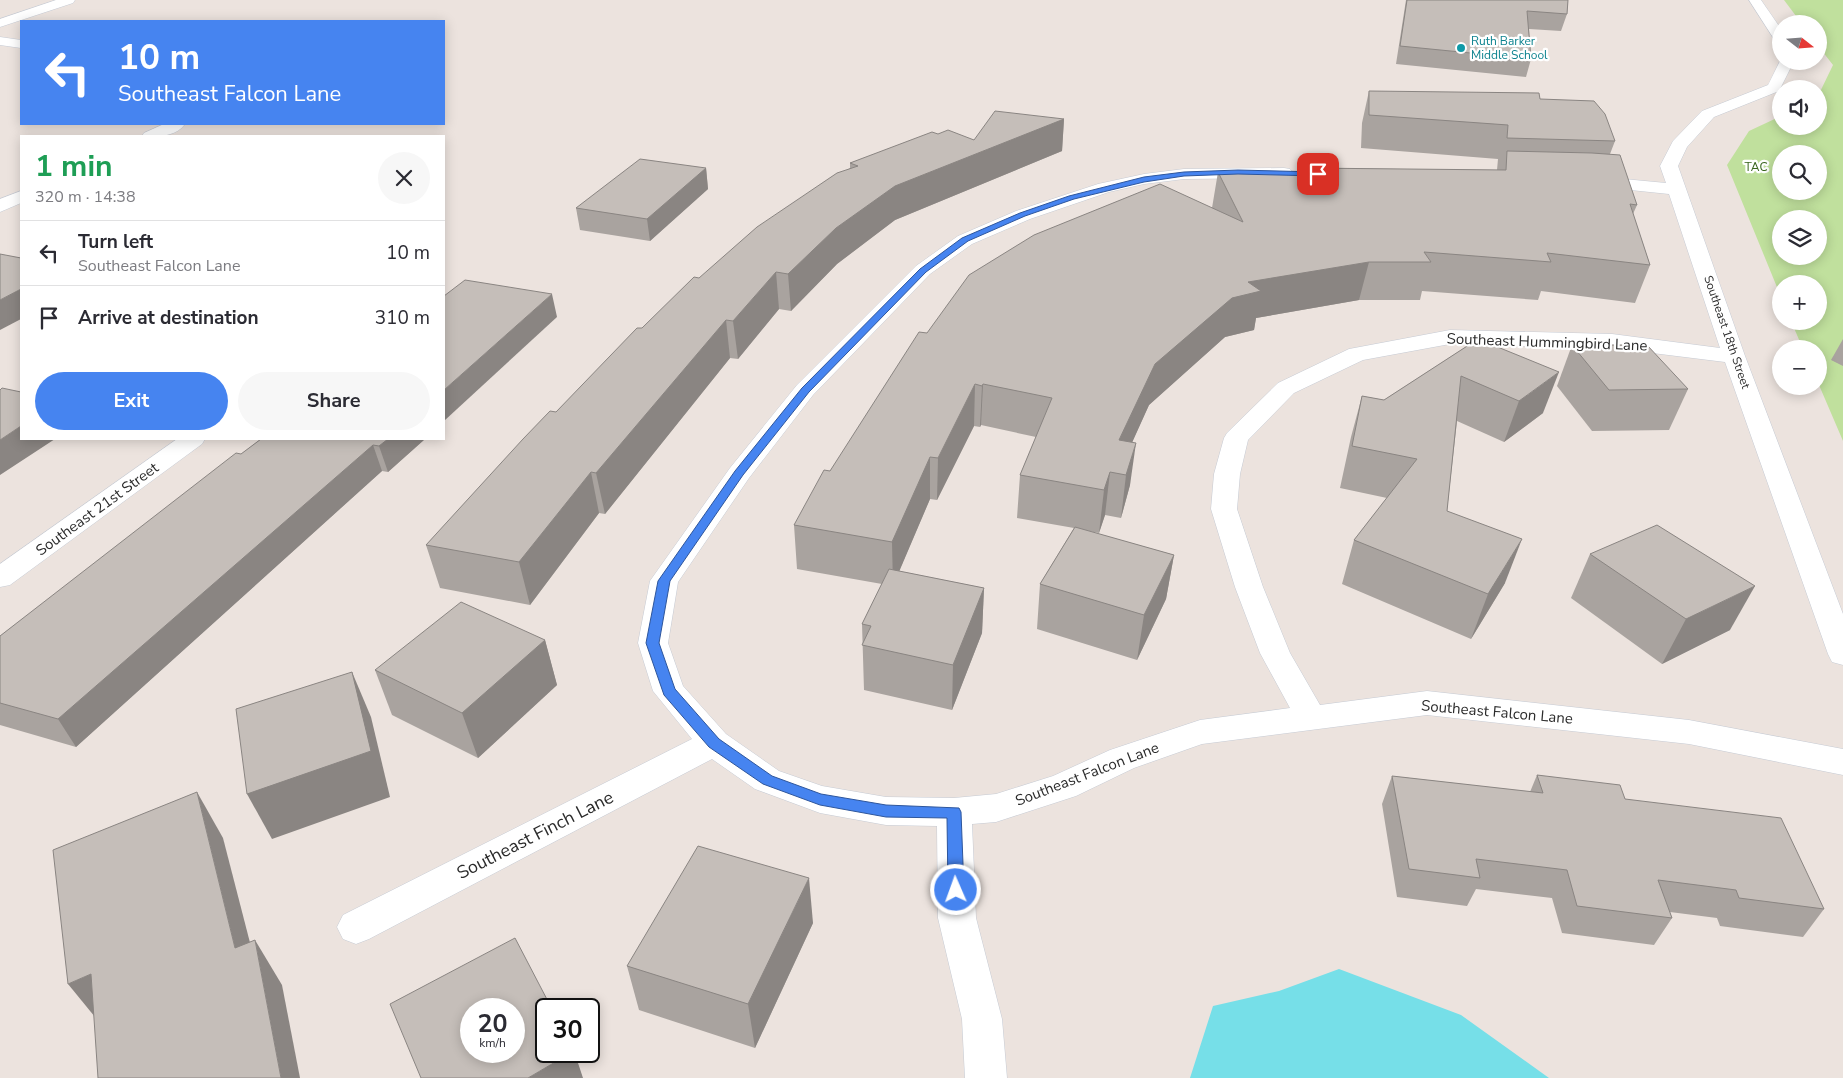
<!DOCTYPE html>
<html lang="en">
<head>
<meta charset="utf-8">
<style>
  :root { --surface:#fff; --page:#f7f7f7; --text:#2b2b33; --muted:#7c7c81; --line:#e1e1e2; --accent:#4684f0 }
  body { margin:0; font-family:"Nunito Sans",sans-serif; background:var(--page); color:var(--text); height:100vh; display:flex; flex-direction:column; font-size:19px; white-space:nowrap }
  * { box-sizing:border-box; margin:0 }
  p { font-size:16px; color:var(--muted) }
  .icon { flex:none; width:28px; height:28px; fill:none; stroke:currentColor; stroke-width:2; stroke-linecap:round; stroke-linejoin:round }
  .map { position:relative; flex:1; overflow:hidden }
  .details { position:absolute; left:20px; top:135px; width:425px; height:305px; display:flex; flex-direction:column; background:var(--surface); border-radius:0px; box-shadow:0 2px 12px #0003 }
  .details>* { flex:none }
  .guide { position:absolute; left:20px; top:20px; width:425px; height:105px; border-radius:0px; box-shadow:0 2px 12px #0003; background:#4684f0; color:#fff; overflow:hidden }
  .needle { width:32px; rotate:107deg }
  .tools { position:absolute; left:1772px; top:15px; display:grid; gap:10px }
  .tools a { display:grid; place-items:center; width:55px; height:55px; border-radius:50%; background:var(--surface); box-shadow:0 2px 12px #0003; font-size:25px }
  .speed { position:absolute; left:460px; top:998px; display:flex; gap:10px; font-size:25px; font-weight:700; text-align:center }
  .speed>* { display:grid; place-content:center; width:65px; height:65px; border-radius:50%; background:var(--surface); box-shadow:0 2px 12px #0003; line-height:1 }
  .speed small { font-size:12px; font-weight:400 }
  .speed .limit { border:2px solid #111; border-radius:8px; background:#fff; color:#111 }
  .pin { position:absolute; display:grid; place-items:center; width:42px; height:42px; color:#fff; margin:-21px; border-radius:10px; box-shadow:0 2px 8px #0006 }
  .me { position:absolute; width:55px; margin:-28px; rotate:358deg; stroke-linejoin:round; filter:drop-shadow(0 0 4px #0008) }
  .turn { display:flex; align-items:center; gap:18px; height:105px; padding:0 15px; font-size:22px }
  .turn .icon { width:65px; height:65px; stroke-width:2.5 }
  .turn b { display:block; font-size:35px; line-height:42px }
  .round { display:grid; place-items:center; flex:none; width:52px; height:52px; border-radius:26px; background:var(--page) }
  .head { display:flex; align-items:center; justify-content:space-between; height:85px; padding:0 15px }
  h1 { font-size:30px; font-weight:700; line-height:38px; color:#1e9e55 }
  .button { display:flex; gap:10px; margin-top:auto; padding:10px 15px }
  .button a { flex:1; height:58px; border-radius:30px; background:var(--accent); color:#fff; font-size:20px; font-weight:700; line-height:58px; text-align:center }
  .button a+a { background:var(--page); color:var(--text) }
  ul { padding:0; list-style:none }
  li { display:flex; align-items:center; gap:15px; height:65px; padding:0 15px; border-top:1px solid var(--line) }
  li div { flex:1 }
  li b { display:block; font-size:19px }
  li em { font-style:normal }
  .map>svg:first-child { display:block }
  .green { fill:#c0e09d; fill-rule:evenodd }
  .water { fill:#76dfe8 }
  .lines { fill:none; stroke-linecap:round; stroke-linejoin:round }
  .street-casing { stroke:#c6cbd4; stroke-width:1 }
  .street { fill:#fff; fill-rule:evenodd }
  .wall { fill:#a9a39f }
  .shaded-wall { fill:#8a8582 }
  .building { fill:#c5beb9; stroke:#8a8582; fill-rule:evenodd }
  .route { fill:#4684f0; stroke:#2e569c }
  .culture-dot { fill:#0f9aa8; stroke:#fff; stroke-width:2 }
  .labels { text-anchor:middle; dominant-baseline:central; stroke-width:4.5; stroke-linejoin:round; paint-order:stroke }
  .far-culture-label { font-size:12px; fill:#0d838f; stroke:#fff; text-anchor:start }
  .far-park-label { font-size:12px; fill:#39651e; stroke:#fff }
  .far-street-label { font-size:12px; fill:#2b2b2b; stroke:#fff }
  .street-label { font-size:15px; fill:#2b2b2b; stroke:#fff }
  .near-street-label { font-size:18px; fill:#2b2b2b; stroke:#fff }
</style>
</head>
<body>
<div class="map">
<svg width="1843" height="1078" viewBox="0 0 1843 1078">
  <rect width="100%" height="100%" fill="#ece3de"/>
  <path class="green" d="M1784,0H1843V441L1819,385V349H1803L1791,321H1819V284H1781V297L1727,165L1749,131L1781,116V126H1819V94L1833,65L1819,47V24H1802ZM1781,154H1819V191H1781ZM1781,219H1819V256H1781Z"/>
  <path class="water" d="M1339,969L1461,1015L1549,1078H1190L1213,1006L1279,991Z"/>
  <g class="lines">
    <g class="street-casing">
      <g id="street">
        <path d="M56,0H75L73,3L0,27V19Z"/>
        <path d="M1749,0H1761L1781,29V43L1776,42Z"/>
        <path d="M0,37L21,40V48L0,45Z"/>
        <path d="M1781,59V61H1794L1779,91L1714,117L1687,147L1678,166L1745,356L1843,614V665L1832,662L1828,654L1725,362L1612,348L1450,344L1363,360L1294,393L1248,440L1240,474L1237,509L1263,587L1290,653L1320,705L1427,691L1689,720L1843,749V775L1689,744L1427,715L1202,744L1134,768L1076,796L996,822L972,824L976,918L1002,1019L1007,1078H965L962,1019L938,918L937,826L886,825L820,813L755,789L712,759L369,939L356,944L343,939L337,927L343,915L692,739L653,691L638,643L650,581L730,468L797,385L916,266L958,236L1016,211L1098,184L1144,174L1184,169L1284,168L1290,169L1293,173L1290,177L1284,178L1184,179L1144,184L1109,192L1030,219L972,244L930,274L813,395L749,478L678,582L668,643L683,686L726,734L779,771L822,786L886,797L954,798L996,794L1053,776L1110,750L1200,720L1290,708L1260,653L1235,587L1211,509L1214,474L1224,438L1227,433L1278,383L1349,349L1450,330L1612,334L1720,348L1669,194L1592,186L1586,185L1583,181L1586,177L1592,176L1666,183L1660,166L1673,141L1702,111L1768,85Z"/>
        <path d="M164,124H185C176,137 156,137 142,136L144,133Z"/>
        <path d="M21,191V203L0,212V199Z"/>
        <path d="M177,439H205L202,444L10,585L0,587V564Z"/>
      </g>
    </g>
    <use href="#street" class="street"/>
  </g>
  <g class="wall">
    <path d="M1406,0H1568L1567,14L1561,31L1529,29L1531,59L1526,77L1396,64Z"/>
    <path d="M1369,91L1540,99L1615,141L1610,154L1637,205L1633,214L1650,265L1635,303L1541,291L1538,300L1422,291L1420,300H1359L1256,318L1254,330L1225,337L1149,405L1132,442L1130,485L1121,518L1105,515L1099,533L1088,531L1174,555L1166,599L1137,660L1037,629L1040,584L1074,528L1017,518L1020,475L1036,437L981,425L980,427L974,426L937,500L930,499L899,571L984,588L982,633L952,710L864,690L862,624L882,584L797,569L794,525L830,471L927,333L1212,208L1218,172H1305V168L1497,170L1498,159L1361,148L1362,123Z"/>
    <path d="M1064,119L1062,151L895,220L837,264L791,311L779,309L738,359L730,358L605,514L599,513L530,605L440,588L426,545L556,412L642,328L850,168V163L938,134L974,140Z"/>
    <path d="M706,168L708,189L650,241L580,230L576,208Z"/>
    <path d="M1478,339L1543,413L1504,442L1457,421L1447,511L1505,583L1471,639L1342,584L1354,540L1387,498L1340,488L1351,437L1362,396L1384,400Z"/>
    <path d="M1843,339V366L1831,360Z"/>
    <path d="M1572,345L1688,389L1669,430L1592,431L1557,386Z"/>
    <path d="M261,439H425L388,472L382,471L76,747L0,725V636Z"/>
    <path d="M1590,554L1730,630L1662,664L1571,598Z"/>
    <path d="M545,640L557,685L478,758L392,715L375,670Z"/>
    <path d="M1537,775L1625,799L1824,909L1803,937L1720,926L1717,918L1670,912L1672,918L1654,945L1562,933L1552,898L1476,889L1467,906L1397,897L1382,804L1392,776L1530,792Z"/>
    <path d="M813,923L755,1048L639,1010L627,966Z"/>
  </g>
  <g class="shaded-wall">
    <path d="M1064,119L1062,151L895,220L837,264L791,311L788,274L836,228L895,186Z"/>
    <path d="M706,168L708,189L650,241L647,219Z"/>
    <path d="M1369,262L1359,300L1256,318L1254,330L1225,337L1149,405L1118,474L1119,440L1155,364L1248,282Z"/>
    <path d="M776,272L779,309L738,359L733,321Z"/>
    <path d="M21,289V319L0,330V300Z"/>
    <path d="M552,294L557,317L444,421V390Z"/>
    <path d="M726,320L730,358L605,514L596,473Z"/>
    <path d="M1559,372L1543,413L1504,442L1519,401Z"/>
    <path d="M975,384L974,426L937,500L938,458Z"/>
    <path d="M983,384L981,425L980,427L982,386Z"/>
    <path d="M21,426V439H55L0,475V440Z"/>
    <path d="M388,439H425L388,472L379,446Z"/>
    <path d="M1136,443L1130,485L1121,518L1126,475Z"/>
    <path d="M373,445L382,471L76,747L58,719Z"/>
    <path d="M930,457V499L893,586L892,542Z"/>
    <path d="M591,472L599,513L530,605L519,562Z"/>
    <path d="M1110,472L1105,515L1099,533L1104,490Z"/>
    <path d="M1522,539L1505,583L1471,639L1488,594Z"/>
    <path d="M1174,555L1166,599L1137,660L1144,615Z"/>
    <path d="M1755,586L1730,630L1662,664L1686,619Z"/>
    <path d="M984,588L982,633L952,710L953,665Z"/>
    <path d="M545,640L557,685L478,758L462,713Z"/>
    <path d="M352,672L371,717L390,797L272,839L247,794Z"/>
    <path d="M197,792L223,838L263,993L235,948Z"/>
    <path d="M809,878L813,923L755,1048L748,1004Z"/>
    <path d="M255,940L282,985L300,1078H281Z"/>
    <path d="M91,974L104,1028L68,984Z"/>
    <path d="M574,1051L583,1078H528Z"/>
  </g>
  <g class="building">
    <path d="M1407,0H1568L1567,14L1527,11L1531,59L1400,46Z"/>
    <path d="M1369,91L1539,93L1540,99L1594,101L1605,114L1615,141L1507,138L1508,125L1369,115Z"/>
    <path d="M995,111L1064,119L895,186L836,228L788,274L776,272L733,321L726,320L596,473L591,472L519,562L426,545L523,439L550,411L556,412L637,328H642L694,277L699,278L757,227L837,173L858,166L850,163L932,132L938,134L948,130L974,140Z"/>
    <path d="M1507,151L1592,153L1620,155L1637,205L1630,204L1650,265L1547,253L1551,262L1424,252L1431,262H1369L1248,282L1261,291L1232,298L1155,364L1119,440L1136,443L1126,475L1110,472L1104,490L1020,475L1052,398L983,384L982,386L975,384L938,458L930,457L892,542L794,525L824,470L830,471L919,332L927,333L969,275L1034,235L1160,184L1243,222L1218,172H1307L1305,168L1506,170Z"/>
    <path d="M640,159L706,168L647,219L576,208Z"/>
    <path d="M0,254L21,258V289L0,300Z"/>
    <path d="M465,280L552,294L444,390V296Z"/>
    <path d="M1478,339L1559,372L1519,401L1461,376L1447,511L1522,539L1488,594L1354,540L1417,459L1352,446L1362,396L1384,400Z"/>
    <path d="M1572,345H1647L1688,389L1609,390Z"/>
    <path d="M2,388L21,392V426L0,440V390Z"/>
    <path d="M261,439H388L379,446L373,445L58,719L0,703V636L236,453L241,454Z"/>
    <path d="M1657,525L1755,586L1686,619L1590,554Z"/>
    <path d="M1075,527L1174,555L1144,615L1040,584Z"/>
    <path d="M889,569L984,588L953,665L862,645L871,626L862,624Z"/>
    <path d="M461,602L545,640L462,713L375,670Z"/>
    <path d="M352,672L371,751L247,794L236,709Z"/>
    <path d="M1537,775L1620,785L1625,799L1781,818L1824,909L1739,898L1736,890L1658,880L1672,918L1577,906L1567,870L1476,859L1480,878L1409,869L1392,776L1543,793Z"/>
    <path d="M197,792L235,948L255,940L281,1078H98L91,974L68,984L53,850Z"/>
    <path d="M698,846L809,878L748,1004L627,966Z"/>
    <path d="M515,938L552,1009H546V1051H574L528,1078H421L390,1004ZM471,1009H514V1051H471Z"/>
  </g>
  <path class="route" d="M1238,170L1318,172L1321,174L1318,176L1238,174L1184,176L1144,182L1074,199L1025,216L968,241L926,272L809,392L743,475L670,581L659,643L675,689L719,739L772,776L821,794L886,805L959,808L961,812L964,890L962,894L956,896L951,894L948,890L947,818L886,817L820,805L763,784L709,747L664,695L646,643L658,581L735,471L802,388L920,269L962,238L1020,213L1069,196L1144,177L1184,172Z"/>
  <circle class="culture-dot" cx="1461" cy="48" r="5"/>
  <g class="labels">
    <g class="far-culture-label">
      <text x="1471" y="41">Ruth Barker<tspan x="1471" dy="14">Middle School</tspan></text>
    </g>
    <g class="far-park-label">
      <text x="1756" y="167">TAC</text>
    </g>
    <g class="far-street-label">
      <text transform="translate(1727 332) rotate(71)">Southeast 18th Street</text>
    </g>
    <g class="street-label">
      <text transform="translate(1547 342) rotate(2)">Southeast Hummingbird Lane</text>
      <text transform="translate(97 509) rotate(-36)">Southeast 21st Street</text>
      <text transform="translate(1497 712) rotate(5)">Southeast Falcon Lane</text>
      <text transform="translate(1087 774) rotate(-21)">Southeast Falcon Lane</text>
    </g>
    <g class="near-street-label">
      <text transform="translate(535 835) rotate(-27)">Southeast Finch Lane</text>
    </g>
  </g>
</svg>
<div class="tools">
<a><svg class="needle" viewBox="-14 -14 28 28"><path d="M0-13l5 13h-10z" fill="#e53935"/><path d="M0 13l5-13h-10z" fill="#7c7c81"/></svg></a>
<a><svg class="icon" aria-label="sound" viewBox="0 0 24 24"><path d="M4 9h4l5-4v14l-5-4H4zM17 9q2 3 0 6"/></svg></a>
<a><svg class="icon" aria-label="search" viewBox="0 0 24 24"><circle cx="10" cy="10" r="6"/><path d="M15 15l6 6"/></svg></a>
<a><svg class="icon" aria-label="layers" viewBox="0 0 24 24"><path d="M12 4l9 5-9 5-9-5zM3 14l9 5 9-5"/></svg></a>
<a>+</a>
<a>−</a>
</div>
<div class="speed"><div>20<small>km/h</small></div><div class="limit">30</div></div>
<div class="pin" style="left:1318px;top:174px;background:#d93025"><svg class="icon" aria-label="arrive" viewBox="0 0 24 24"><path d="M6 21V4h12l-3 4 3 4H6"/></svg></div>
<svg class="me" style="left:956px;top:890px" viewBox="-20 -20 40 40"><circle r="17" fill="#4684f0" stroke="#fff" stroke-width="3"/><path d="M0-11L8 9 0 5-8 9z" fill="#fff"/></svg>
<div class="guide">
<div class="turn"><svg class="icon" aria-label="left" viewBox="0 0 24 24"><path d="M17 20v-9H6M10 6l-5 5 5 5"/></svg><div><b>10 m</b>Southeast Falcon Lane</div></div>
</div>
<section class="details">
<div class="head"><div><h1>1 min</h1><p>320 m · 14:38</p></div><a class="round"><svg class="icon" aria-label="close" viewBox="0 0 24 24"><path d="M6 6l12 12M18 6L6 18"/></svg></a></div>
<ul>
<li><svg class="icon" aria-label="left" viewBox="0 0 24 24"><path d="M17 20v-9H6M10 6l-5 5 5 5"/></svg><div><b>Turn left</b><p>Southeast Falcon Lane</p></div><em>10 m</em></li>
<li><svg class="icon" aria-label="arrive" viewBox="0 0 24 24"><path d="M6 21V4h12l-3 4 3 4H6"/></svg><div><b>Arrive at destination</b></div><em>310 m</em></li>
</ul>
<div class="button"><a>Exit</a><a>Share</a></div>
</section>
</div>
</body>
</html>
